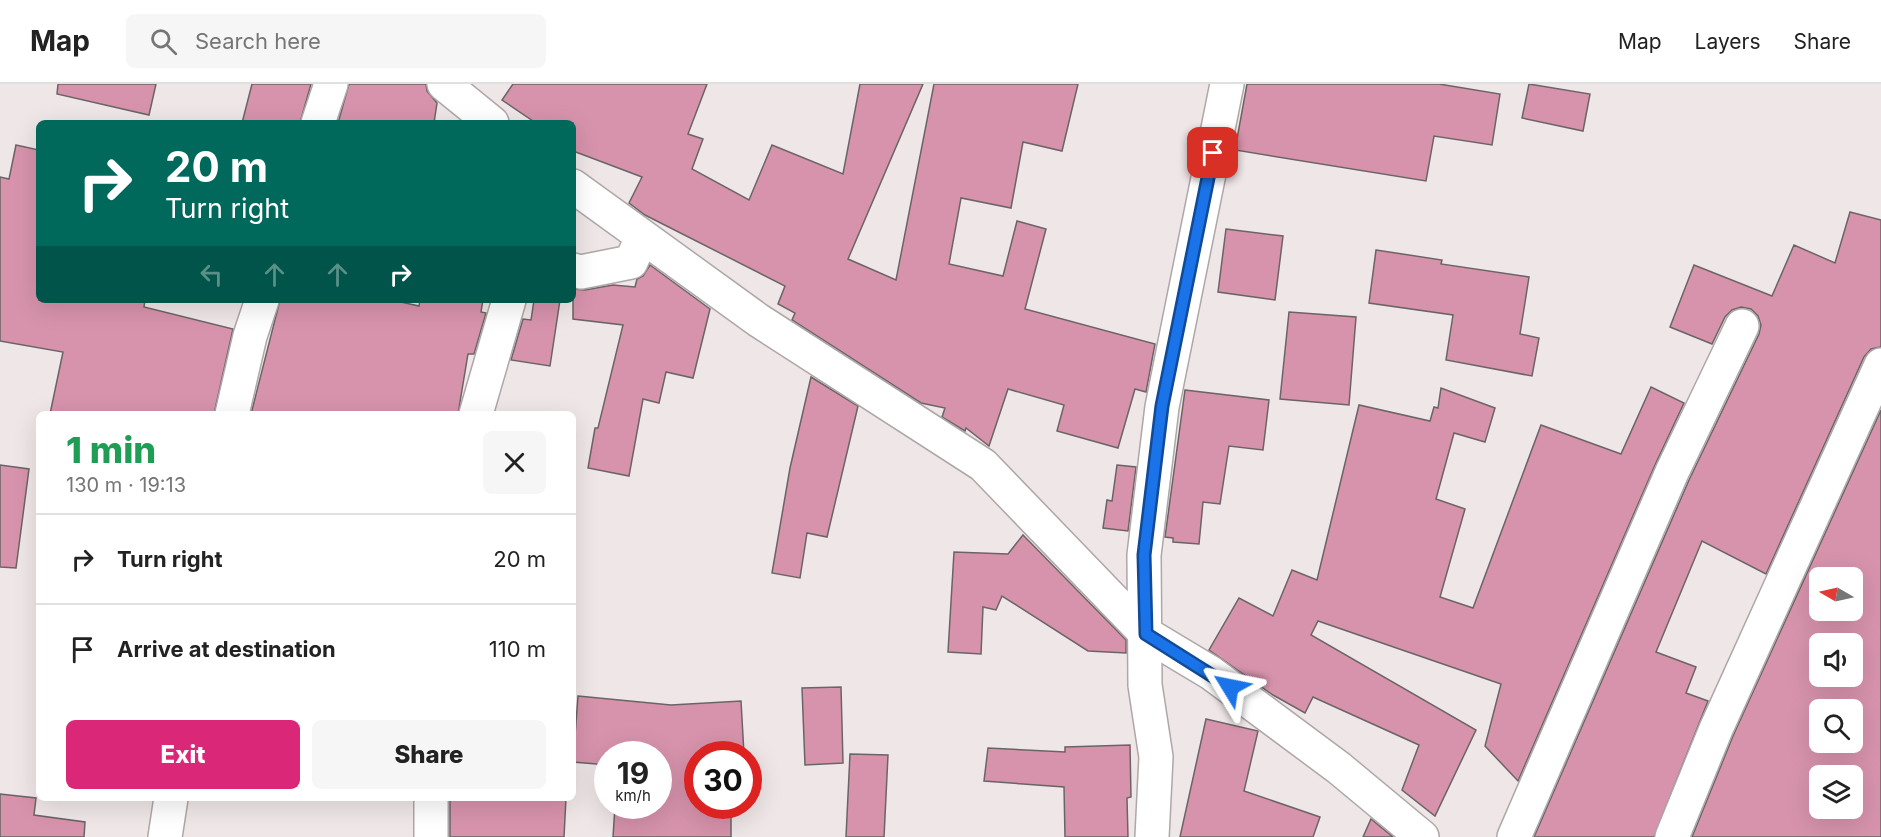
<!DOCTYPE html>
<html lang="en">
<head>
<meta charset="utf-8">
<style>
  :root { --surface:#fff; --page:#f6f6f6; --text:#222; --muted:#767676; --line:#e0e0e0; --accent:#db2777 }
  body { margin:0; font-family:Inter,sans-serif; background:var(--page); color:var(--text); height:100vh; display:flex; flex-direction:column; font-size:22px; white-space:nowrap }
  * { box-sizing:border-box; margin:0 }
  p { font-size:20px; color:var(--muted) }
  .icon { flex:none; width:33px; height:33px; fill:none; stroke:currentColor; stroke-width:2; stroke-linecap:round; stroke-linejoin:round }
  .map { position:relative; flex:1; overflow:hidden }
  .drawer { position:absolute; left:36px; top:327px; width:540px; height:390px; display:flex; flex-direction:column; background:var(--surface); border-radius:9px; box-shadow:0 6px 24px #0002 }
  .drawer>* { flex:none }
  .guide { position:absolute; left:36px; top:36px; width:540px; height:183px; border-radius:9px; box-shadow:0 6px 24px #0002; background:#00695c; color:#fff; overflow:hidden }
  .needle { width:39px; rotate:279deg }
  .tools { position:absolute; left:1809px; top:483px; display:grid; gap:12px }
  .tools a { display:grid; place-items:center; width:54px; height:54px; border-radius:9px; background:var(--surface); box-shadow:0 6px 24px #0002; font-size:30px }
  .speed { position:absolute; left:594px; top:657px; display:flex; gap:12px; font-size:30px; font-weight:700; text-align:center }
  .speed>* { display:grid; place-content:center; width:78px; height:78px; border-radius:50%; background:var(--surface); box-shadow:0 6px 24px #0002; line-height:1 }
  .speed small { font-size:15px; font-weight:400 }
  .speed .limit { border:9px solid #d22; background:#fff; color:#111 }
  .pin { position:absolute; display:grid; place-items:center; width:51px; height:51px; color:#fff; margin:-26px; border-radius:12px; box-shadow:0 3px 9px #0006 }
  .me { position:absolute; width:66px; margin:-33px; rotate:305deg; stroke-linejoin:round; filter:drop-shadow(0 0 4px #0008) }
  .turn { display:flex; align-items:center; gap:21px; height:126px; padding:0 30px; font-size:27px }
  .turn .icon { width:78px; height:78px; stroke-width:2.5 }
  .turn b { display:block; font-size:42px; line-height:51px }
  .lanes { display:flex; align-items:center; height:57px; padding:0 30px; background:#0003; justify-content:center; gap:30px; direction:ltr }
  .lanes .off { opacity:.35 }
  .round { display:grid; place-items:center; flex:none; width:63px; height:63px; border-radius:9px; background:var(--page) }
  .headline { display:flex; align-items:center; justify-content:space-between; height:102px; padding:0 30px }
  h1 { font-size:36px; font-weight:800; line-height:45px; color:#1e9e55 }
  .primary-button { display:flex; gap:12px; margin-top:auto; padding:12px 30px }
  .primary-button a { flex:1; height:69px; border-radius:9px; background:var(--accent); color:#fff; font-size:24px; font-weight:800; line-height:69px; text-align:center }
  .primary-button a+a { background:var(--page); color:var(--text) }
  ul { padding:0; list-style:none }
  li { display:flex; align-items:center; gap:18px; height:90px; padding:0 30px; border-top:2px solid var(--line) }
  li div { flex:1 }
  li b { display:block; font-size:22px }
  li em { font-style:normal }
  header { display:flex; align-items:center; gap:36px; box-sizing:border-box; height:84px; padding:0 30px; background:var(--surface); border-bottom:2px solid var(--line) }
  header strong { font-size:28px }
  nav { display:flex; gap:33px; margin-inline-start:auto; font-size:21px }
  .search { width:420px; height:54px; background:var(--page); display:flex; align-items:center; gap:15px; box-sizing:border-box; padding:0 21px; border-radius:9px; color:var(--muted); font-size:22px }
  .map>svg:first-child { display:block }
  .building { fill:#d793ac; stroke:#6b6466; stroke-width:1.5; fill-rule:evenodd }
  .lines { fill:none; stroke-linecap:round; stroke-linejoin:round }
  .minor-casing { stroke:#afa7a7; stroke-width:36 }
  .minor { stroke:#fff; stroke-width:33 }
  .route-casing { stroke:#114b97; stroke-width:15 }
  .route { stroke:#1a73e8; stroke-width:10 }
</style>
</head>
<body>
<header>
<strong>Map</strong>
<div class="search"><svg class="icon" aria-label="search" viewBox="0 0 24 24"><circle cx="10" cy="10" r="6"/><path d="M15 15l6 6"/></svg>Search here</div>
<nav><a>Map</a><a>Layers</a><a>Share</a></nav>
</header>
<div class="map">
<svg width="1881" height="753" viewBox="0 0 1881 753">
  <rect width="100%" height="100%" fill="#efe6e7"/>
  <g class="building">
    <path d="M58,0H156L149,31L57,10Z"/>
    <path d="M252,0H311L300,39H242Z"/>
    <path d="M349,0H426L427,7L437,19L434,39H338Z"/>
    <path d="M513,0H707L688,50L703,55L692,85L749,116L772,61L843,90L860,0H923L848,175L896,196L934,0H1078L1062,67L1023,58L1011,124L961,114L949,180L1003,192L1017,137L1046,145L1025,225L1155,260L1146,308L1135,305L1118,364L1057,347L1064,321L1008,305L989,362L966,344L965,347L942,333L945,324L921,319L792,236L795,229L778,220L785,202L645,131L629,119L642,93L573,67V39H536L502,16Z"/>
    <path d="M1247,0H1439L1500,10L1492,61L1434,52L1426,97L1235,66Z"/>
    <path d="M1529,0L1590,10L1583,47L1522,34Z"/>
    <path d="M16,61L39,66V216H145L144,223L233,245L214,330H50L63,268L0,257V93L9,95Z"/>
    <path d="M1850,128L1881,136V263L1871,265L1864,273L1766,490L1702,457L1656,568L1696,583L1686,609L1708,617L1654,753H1534L1689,396L1759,250L1761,241L1758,232L1751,225L1741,223L1732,226L1725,233L1712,260L1670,243L1694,181L1772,212L1794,161L1835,179Z"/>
    <path d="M1226,145L1283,152L1275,216L1218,208Z"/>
    <path d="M1376,166L1442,176L1441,180L1529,193L1520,250L1539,254L1532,292L1446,276L1453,231L1369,219Z"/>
    <path d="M650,181L710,225L693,294L666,288L659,319L643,315L629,392L588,384L595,344H598L623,241L573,235V205L585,206L613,201L635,203L637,195L643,192Z"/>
    <path d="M280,216H392L419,222L420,216H483L481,228L486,229L474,270H468L458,330H251Z"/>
    <path d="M534,216H560L550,282L511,276L523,235L531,236Z"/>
    <path d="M1289,228L1356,233L1349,321L1280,315Z"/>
    <path d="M811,293L858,322L827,453L807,449L800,494L772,489L790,384Z"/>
    <path d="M1651,303L1684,319L1655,381L1518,697L1485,662L1501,600L1318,537L1311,551L1476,646L1435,732L1402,706L1419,661L1313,613L1305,629L1273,611L1209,566L1239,514L1273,532L1292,486L1317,496L1359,321L1430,337L1434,323L1438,324L1441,304L1495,324L1485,358L1454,349L1436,415L1465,425L1440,513L1473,524L1541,341L1621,370Z"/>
    <path d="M1185,306L1269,316L1263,366L1229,362L1220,420L1203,418L1199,460L1173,458V454L1165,453Z"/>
    <path d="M1881,326V753H1692L1733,652ZM1820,494H1852V526H1820ZM1820,560H1852V592H1820ZM1820,626H1852V658H1820ZM1820,692H1852V724H1820Z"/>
    <path d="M0,381L29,385L16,484L0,483Z"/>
    <path d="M1117,381L1136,383L1128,447L1103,444L1107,416L1112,417Z"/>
    <path d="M1023,451L1126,556V569L1088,567L1002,512L996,526L983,523L981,570L948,568L954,468L1008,470Z"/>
    <path d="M841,603L843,679L805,681L802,604Z"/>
    <path d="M578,612L671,621L741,617L744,670H698V722H731V753H613L615,722H658V670H608V681L573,678Z"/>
    <path d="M1206,635L1258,647L1244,707L1320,733L1313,753H1180Z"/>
    <path d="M1130,661L1131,713L1127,714L1128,753H1065L1064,703L984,697L988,664L1065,668V663Z"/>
    <path d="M850,670L888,671L884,753H846Z"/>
    <path d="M0,710L36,714L34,731L85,738L84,753H0Z"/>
    <path d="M450,714H566L564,753H450Z"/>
    <path d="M1371,735L1393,753H1363Z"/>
  </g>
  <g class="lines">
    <g class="minor-casing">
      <g id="minor">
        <path d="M444,0L492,39"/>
        <path d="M318,39L331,0"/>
        <path d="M573,102L758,236L983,381L1146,550L1211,589L1339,684L1422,753"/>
        <path d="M573,186L581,188L631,178L642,153"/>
        <path d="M232,330L250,252L262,216"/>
        <path d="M476,330L509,216"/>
        <path d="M431,714V753"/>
        <path d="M165,753L171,714"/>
        <path d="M1152,753L1156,673L1145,601L1144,471L1162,323L1227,0"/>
        <path d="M1514,753L1672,388L1742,242"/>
        <path d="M1672,753L1716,645L1881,281"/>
      </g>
    </g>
    <use href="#minor" class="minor"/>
  </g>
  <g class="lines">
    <g class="route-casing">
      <path id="route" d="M1213,69L1162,322L1144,471L1146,550L1230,603"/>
    </g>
    <use href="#route" class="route"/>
  </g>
</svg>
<div class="tools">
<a><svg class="needle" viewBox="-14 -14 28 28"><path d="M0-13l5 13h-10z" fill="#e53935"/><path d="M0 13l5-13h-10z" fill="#767676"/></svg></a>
<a><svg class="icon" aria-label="sound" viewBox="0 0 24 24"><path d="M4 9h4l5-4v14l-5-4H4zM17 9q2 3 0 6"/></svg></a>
<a><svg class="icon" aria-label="search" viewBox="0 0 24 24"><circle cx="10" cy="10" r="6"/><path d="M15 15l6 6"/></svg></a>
<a><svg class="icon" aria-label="layers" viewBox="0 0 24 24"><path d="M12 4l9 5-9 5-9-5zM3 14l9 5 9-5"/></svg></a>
</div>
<div class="speed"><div>19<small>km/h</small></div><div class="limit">30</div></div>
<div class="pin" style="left:1213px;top:69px;background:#d93025"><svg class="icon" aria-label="arrive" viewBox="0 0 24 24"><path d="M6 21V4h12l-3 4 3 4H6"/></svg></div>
<svg class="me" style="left:1230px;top:603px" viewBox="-20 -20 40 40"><path d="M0-17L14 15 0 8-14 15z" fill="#1a73e8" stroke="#fff" stroke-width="4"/></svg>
<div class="guide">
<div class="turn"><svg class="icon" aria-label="right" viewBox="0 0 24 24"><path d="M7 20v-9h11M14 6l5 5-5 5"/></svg><div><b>20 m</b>Turn right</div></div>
<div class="lanes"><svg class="icon off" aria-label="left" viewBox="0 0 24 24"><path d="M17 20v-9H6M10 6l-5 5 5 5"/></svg><svg class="icon off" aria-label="ahead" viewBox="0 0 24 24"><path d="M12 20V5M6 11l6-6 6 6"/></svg><svg class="icon off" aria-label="ahead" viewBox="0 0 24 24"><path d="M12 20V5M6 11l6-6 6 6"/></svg><svg class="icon" aria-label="right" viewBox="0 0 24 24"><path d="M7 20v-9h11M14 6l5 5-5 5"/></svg></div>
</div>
<section class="drawer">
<div class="headline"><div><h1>1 min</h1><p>130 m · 19:13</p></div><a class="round"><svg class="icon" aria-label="close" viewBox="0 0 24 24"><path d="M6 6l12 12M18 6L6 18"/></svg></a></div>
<ul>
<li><svg class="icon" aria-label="right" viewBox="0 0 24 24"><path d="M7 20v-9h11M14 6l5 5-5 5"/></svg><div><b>Turn right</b></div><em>20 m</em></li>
<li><svg class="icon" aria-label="arrive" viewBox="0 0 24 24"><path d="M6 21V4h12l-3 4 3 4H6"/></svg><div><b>Arrive at destination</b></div><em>110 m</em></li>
</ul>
<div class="primary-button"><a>Exit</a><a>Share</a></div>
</section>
</div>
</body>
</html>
